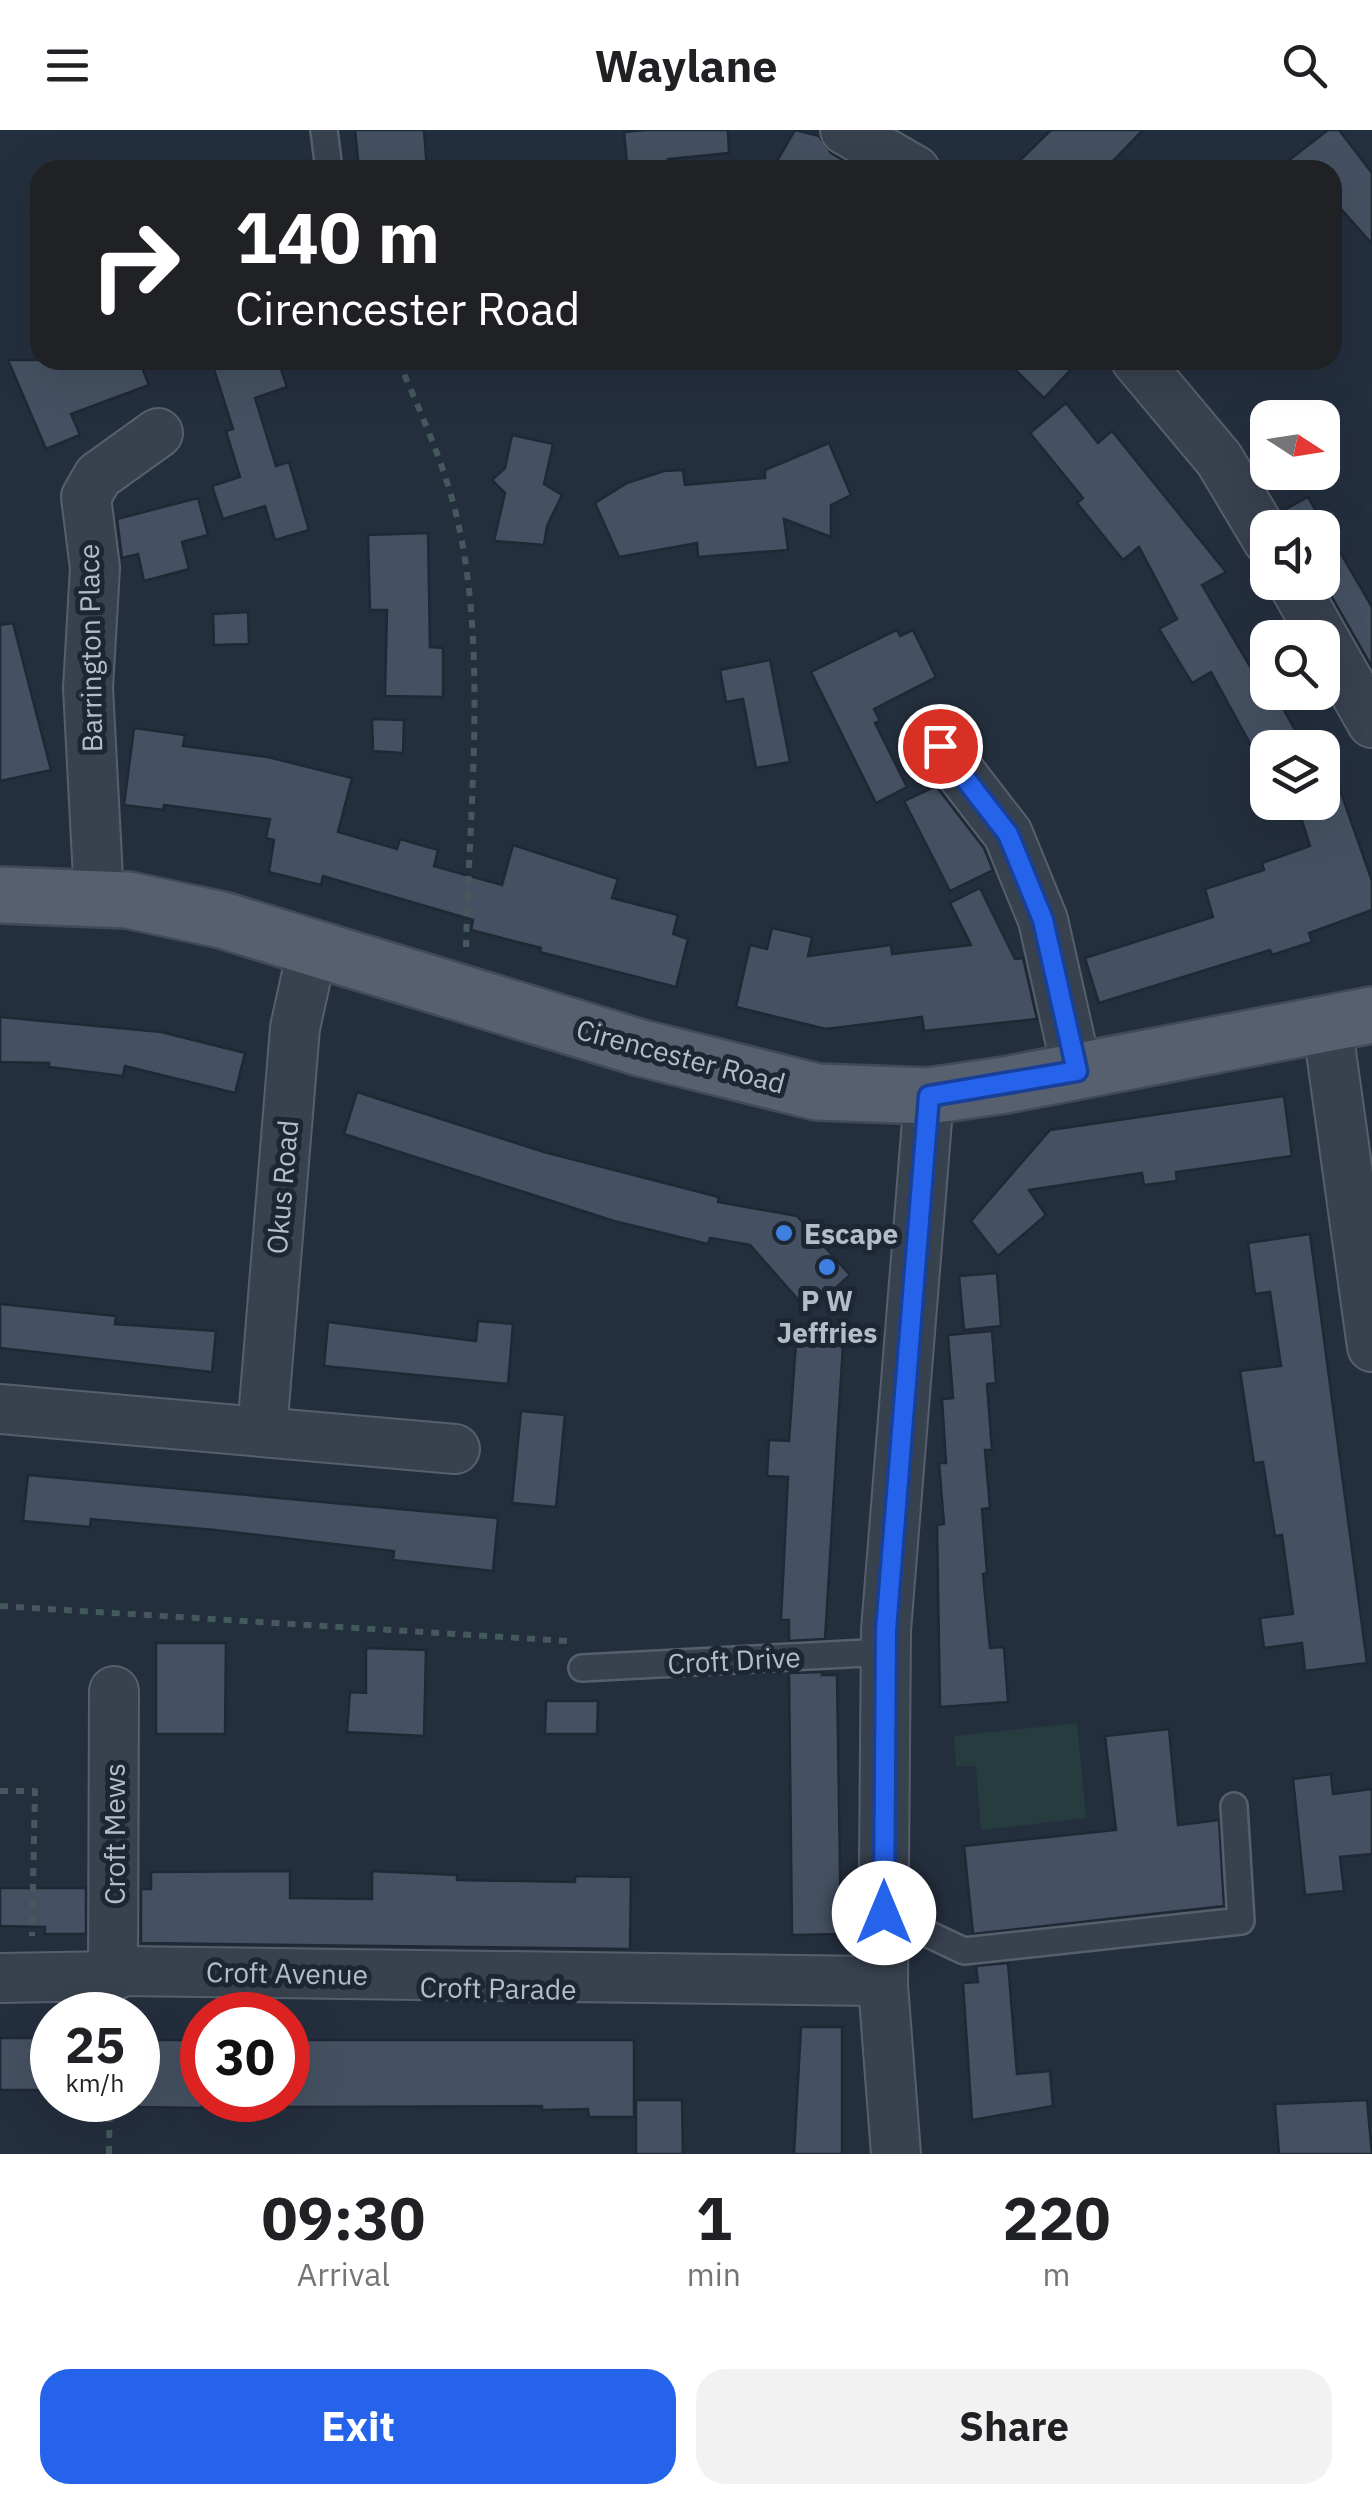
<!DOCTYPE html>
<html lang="en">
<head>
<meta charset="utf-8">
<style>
  :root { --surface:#fff; --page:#f2f2f2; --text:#202124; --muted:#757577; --accent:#2563eb }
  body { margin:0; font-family:"IBM Plex Sans",sans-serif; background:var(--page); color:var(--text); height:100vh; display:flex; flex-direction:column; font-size:38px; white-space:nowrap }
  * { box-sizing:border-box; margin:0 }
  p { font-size:32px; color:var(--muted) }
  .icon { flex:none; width:55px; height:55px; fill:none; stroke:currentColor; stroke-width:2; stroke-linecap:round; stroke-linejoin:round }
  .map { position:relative; height:2024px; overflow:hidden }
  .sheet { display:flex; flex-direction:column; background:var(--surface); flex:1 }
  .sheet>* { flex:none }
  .hud { position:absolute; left:30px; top:30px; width:1312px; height:210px; border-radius:30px; box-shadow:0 10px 40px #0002; background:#202124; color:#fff; overflow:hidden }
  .needle { width:65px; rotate:102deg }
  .fabs { position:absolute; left:1250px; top:270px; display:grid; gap:20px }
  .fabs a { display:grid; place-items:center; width:90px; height:90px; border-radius:20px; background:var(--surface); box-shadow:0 10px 40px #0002; font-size:50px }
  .speed { position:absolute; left:30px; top:1862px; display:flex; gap:20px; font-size:50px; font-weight:700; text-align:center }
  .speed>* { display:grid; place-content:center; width:130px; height:130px; border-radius:50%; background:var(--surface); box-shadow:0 10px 40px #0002; line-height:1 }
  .speed small { font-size:25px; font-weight:400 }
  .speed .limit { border:15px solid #d22; background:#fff; color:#111 }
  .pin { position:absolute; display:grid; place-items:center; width:85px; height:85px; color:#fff; margin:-42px; border:5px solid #fff; border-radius:50%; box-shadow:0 2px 10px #0007 }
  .me { position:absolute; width:110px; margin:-55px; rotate:0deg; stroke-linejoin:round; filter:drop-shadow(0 0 8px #0008) }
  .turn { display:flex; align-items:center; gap:35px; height:210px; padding:0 40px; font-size:45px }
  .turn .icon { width:130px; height:130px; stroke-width:2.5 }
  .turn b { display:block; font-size:70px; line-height:85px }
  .eta { display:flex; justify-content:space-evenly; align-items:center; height:170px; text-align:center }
  .eta b { font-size:60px; font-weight:800; line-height:70px }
  .primary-button { display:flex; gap:20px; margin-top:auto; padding:20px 40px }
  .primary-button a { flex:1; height:115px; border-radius:30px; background:var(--accent); color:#fff; font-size:40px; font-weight:800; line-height:115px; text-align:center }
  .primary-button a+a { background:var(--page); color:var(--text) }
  header { display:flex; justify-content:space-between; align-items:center; height:130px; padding:0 40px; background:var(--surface); font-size:45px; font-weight:800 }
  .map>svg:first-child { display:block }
  .green { fill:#263c3f }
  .building { fill:#455162; stroke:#1f2835; stroke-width:2.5 }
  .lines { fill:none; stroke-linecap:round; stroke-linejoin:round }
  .lane-casing { stroke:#565f6c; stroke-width:30 }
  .street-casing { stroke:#565f6c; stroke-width:52 }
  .primary-casing { stroke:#414a57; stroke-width:60 }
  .path { stroke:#44595c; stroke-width:6; stroke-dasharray:8 8; stroke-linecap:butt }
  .lane { stroke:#38414e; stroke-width:25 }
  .street { stroke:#38414e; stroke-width:48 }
  .primary { stroke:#56606e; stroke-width:55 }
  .route-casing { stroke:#184099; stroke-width:25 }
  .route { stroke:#2563eb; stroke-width:18 }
  .shop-dot { fill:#3f7fe0; stroke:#1d2633; stroke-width:4 }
  .labels { text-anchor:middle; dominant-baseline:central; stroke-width:10; stroke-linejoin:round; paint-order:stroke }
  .street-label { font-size:28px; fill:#b4bcc9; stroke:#1d2633 }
  .poi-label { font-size:28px; font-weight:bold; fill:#b4bcc9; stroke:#1d2633; text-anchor:start }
</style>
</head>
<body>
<header><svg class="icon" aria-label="menu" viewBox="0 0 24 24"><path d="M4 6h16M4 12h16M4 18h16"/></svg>Waylane<svg class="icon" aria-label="search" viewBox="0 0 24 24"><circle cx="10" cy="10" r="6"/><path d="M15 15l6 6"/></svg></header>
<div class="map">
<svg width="1372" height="2024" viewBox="0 0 1372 2024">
  <rect width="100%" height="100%" fill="#242f3e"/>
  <path class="green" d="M1077,1593L1086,1688L981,1700L976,1636H956L954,1606Z"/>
  <g class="building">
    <path d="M355,0H424L427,40H359Z"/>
    <path d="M646,0H728L729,23L668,29L669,40H638L637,32L627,33L624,2Z"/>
    <path d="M795,0L819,6L831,23L860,40H772Z"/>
    <path d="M1051,0H1143L1104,40H1010Z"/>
    <path d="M1328,0H1339L1372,43V114L1332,69V40H1276Z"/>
    <path d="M8,230H139L149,255L71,284L80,305L46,319Z"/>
    <path d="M211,230H278L287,257L255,268L276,336L289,332L309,400L275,410L265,376L223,389L212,356L240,347L226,301L233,299Z"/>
    <path d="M1005,230H1080L1044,268Z"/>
    <path d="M1066,273L1098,313L1112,301L1226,442L1202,455L1251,538L1259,534L1268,550V562H1274L1305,618H1268L1266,643L1211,542L1192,553L1159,499L1177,489L1139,417L1123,430L1077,373L1083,368L1030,303Z"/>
    <path d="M512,305L553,314L544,354L562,365L547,396L544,415L494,411L505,363L492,350L505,338Z"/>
    <path d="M829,313L851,365L831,375V407L784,389L788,420L698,427L697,413L619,427L595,373L627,353L664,341L683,340L685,355L765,348V340Z"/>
    <path d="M1308,367L1372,477V537L1322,450V398H1292L1282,381Z"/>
    <path d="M198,368L208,405L182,412L189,439L144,451L138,424L122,428L117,389Z"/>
    <path d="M428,403L430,517L443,518V567L385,566L387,480H370L368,405Z"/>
    <path d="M248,482L249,514L214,515L213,484Z"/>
    <path d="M13,493L51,640L0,651V495Z"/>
    <path d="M897,500L900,506L913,500L936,547L874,579L880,591L875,593L907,657L876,673L811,542Z"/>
    <path d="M770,530L790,632L756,638L743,569L726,572L720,540Z"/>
    <path d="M372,589L404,590L403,623L373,621Z"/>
    <path d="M134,598L185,605L183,616L268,627L352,648L338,702L397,719L400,709L438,720L434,736L502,755L513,715L618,749L612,768L678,785L673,804L688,809L676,857L540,822L541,818L471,800L473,790L323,746L321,755L269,742L274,710L266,708L270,689L164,675L163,680L124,675Z"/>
    <path d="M1333,640L1372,751V780L1309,803L1312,812L1272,825L1270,820L1099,873L1085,828L1213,787L1205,759L1264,740L1262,733L1310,716L1296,672H1322V644Z"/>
    <path d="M936,656L984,718L993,740L950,761L904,671Z"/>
    <path d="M980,758L1015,829L1023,828L1037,889L924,901L922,887L826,899L736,877L750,815L767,819L772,798L812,807L808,826L891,815L892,824L971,815L950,773Z"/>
    <path d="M0,887L161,902L245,923L235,963L125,936L123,946L49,937V933L0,932Z"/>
    <path d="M357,962L544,1022L719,1067L718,1072L797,1086L850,1145L809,1182L750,1115L710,1108L708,1114L614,1091L344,1004Z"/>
    <path d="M1284,966L1292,1026L1176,1042L1177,1051L1144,1055L1142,1043L1029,1060L1046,1085L998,1126L971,1091L1050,1000Z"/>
    <path d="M1310,1104L1367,1533L1305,1541L1302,1513L1264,1518L1260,1488L1293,1484L1282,1405L1275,1406L1263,1332L1254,1333L1240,1241L1281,1236L1270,1162L1255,1164L1248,1113Z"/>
    <path d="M997,1143L1001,1196L964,1200L959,1146Z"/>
    <path d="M0,1174L116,1186L115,1194L216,1201L212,1242L0,1218Z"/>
    <path d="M478,1191L513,1194L508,1254L324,1236L328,1192L476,1211Z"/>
    <path d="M992,1201L996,1253L987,1254L992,1320H985L990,1378L982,1379L987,1443L983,1444L990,1518L1004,1517L1008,1572L940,1577L937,1395L944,1394L939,1333H946L942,1269L953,1268L948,1205Z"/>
    <path d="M796,1212L843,1215L825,1509L789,1511V1490H781L788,1347L767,1346L769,1310L789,1311Z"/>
    <path d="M521,1281L565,1285L556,1377L512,1373Z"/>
    <path d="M28,1345L498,1388L493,1441L393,1430L394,1421L215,1400L91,1389L90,1397L23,1391Z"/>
    <path d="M156,1513H226L225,1604H156Z"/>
    <path d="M366,1518L426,1520L424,1606L347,1602L350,1562L366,1563Z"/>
    <path d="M823,1542L822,1545H837L841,1804L792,1805L789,1543Z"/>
    <path d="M546,1571H598L597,1604H545Z"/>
    <path d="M1169,1599L1178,1695L1219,1690L1224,1776L973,1804L964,1716L1116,1700L1105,1606Z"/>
    <path d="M1331,1644L1333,1664L1372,1659V1724L1340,1727L1344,1761L1305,1765L1293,1649Z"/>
    <path d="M290,1741V1768L372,1769V1741L457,1745V1750L575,1752V1746L631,1747L630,1819L141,1813V1759H151V1742Z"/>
    <path d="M0,1758H86V1804H45V1797L0,1796Z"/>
    <path d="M1008,1833L1017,1944L1050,1941L1053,1976L972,1990L963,1853L978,1852L976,1836Z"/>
    <path d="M801,1897H842V2024H794Z"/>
    <rect x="0" y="1908" width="52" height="52"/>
    <path d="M138,1910H202V1978L138,1977Z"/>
    <path d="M288,1910H634V1987H589L588,1979L542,1980V1976L288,1977Z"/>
    <path d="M636,1970H682L683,2024H636Z"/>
    <path d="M1367,1970L1372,2024H1279L1275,1974Z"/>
  </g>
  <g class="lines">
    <g class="lane-casing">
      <g id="lane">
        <path d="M324,0L329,40"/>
        <path d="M582,1538L886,1522"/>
        <path d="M884,1783L964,1821L1241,1791L1234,1676"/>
      </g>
    </g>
    <g class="street-casing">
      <g id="street">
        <path d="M845,0L915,40"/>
        <path d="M1136,230L1219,329L1268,411"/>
        <path d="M1292,452L1372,593"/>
        <path d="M940,616L1008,704L1043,790L1077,941"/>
        <path d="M99,767L88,558L95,438L86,367L98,346L158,303"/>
        <path d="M1327,893L1372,1217"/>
        <path d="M0,1279L455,1319"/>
        <path d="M262,1301L295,898L313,816"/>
        <path d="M113,1846L114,1561"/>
        <path d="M0,1848L113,1846L124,1841L873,1851L883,1855"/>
        <path d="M896,2024L883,1855L886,1500L929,966"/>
      </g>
    </g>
    <g class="primary-casing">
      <path id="primary" d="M0,765L128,770L222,790L641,918L817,962L929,966L1005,955L1372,885"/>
    </g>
    <g class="path">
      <path d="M398,230C420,281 444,333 457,388C488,522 469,679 466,817"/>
      <path d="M0,1476L568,1511"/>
      <path d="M0,1661H35L32,1806"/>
      <path d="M109,2024L110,1970"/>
    </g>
    <use href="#lane" class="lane"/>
    <use href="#street" class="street"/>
    <use href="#primary" class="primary"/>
  </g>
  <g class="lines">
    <g class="route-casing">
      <path id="route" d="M884,1783L886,1500L929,966L1077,941L1043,790L1008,704L940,616"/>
    </g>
    <use href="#route" class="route"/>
  </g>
  <g class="shop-dot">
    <circle cx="784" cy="1103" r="10"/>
    <circle cx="827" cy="1137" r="10"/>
  </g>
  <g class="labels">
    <g class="street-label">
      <text transform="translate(90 518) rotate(-91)">Barrington Place</text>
      <text transform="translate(681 926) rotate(15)">Cirencester Road</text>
      <text transform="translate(282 1057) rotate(-85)">Okus Road</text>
      <text transform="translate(734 1530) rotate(-3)">Croft Drive</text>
      <text transform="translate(114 1704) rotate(-90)">Croft Mews</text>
      <text transform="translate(287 1843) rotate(1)">Croft Avenue</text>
      <text transform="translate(498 1858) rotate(1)">Croft Parade</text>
    </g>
    <g class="poi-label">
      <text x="804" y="1103">Escape</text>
      <text x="827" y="1170" text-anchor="middle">P W<tspan x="827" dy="32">Jeffries</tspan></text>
    </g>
  </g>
</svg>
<div class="fabs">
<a><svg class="needle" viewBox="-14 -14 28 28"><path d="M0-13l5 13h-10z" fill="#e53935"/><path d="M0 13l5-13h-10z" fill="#757577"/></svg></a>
<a><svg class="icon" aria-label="sound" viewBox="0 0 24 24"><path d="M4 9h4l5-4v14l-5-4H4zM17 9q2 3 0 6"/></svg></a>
<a><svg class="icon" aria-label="search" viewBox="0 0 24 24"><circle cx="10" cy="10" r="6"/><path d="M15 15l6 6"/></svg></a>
<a><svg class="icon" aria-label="layers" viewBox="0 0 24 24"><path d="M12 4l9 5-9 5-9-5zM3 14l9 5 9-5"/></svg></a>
</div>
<div class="speed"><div>25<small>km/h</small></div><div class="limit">30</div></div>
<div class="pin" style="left:940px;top:616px;background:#d93025"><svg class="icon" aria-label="arrive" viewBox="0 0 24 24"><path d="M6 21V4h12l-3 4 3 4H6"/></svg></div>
<svg class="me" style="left:884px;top:1783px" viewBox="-20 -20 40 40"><circle r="19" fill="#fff"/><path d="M0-13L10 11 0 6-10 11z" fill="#2563eb"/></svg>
<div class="hud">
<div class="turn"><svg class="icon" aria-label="right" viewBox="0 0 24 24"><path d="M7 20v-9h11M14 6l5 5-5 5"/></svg><div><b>140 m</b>Cirencester Road</div></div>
</div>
</div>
<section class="sheet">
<div class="eta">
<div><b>09:30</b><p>Arrival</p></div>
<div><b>1</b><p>min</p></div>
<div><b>220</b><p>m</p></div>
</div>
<div class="primary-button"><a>Exit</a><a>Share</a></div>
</section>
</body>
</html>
